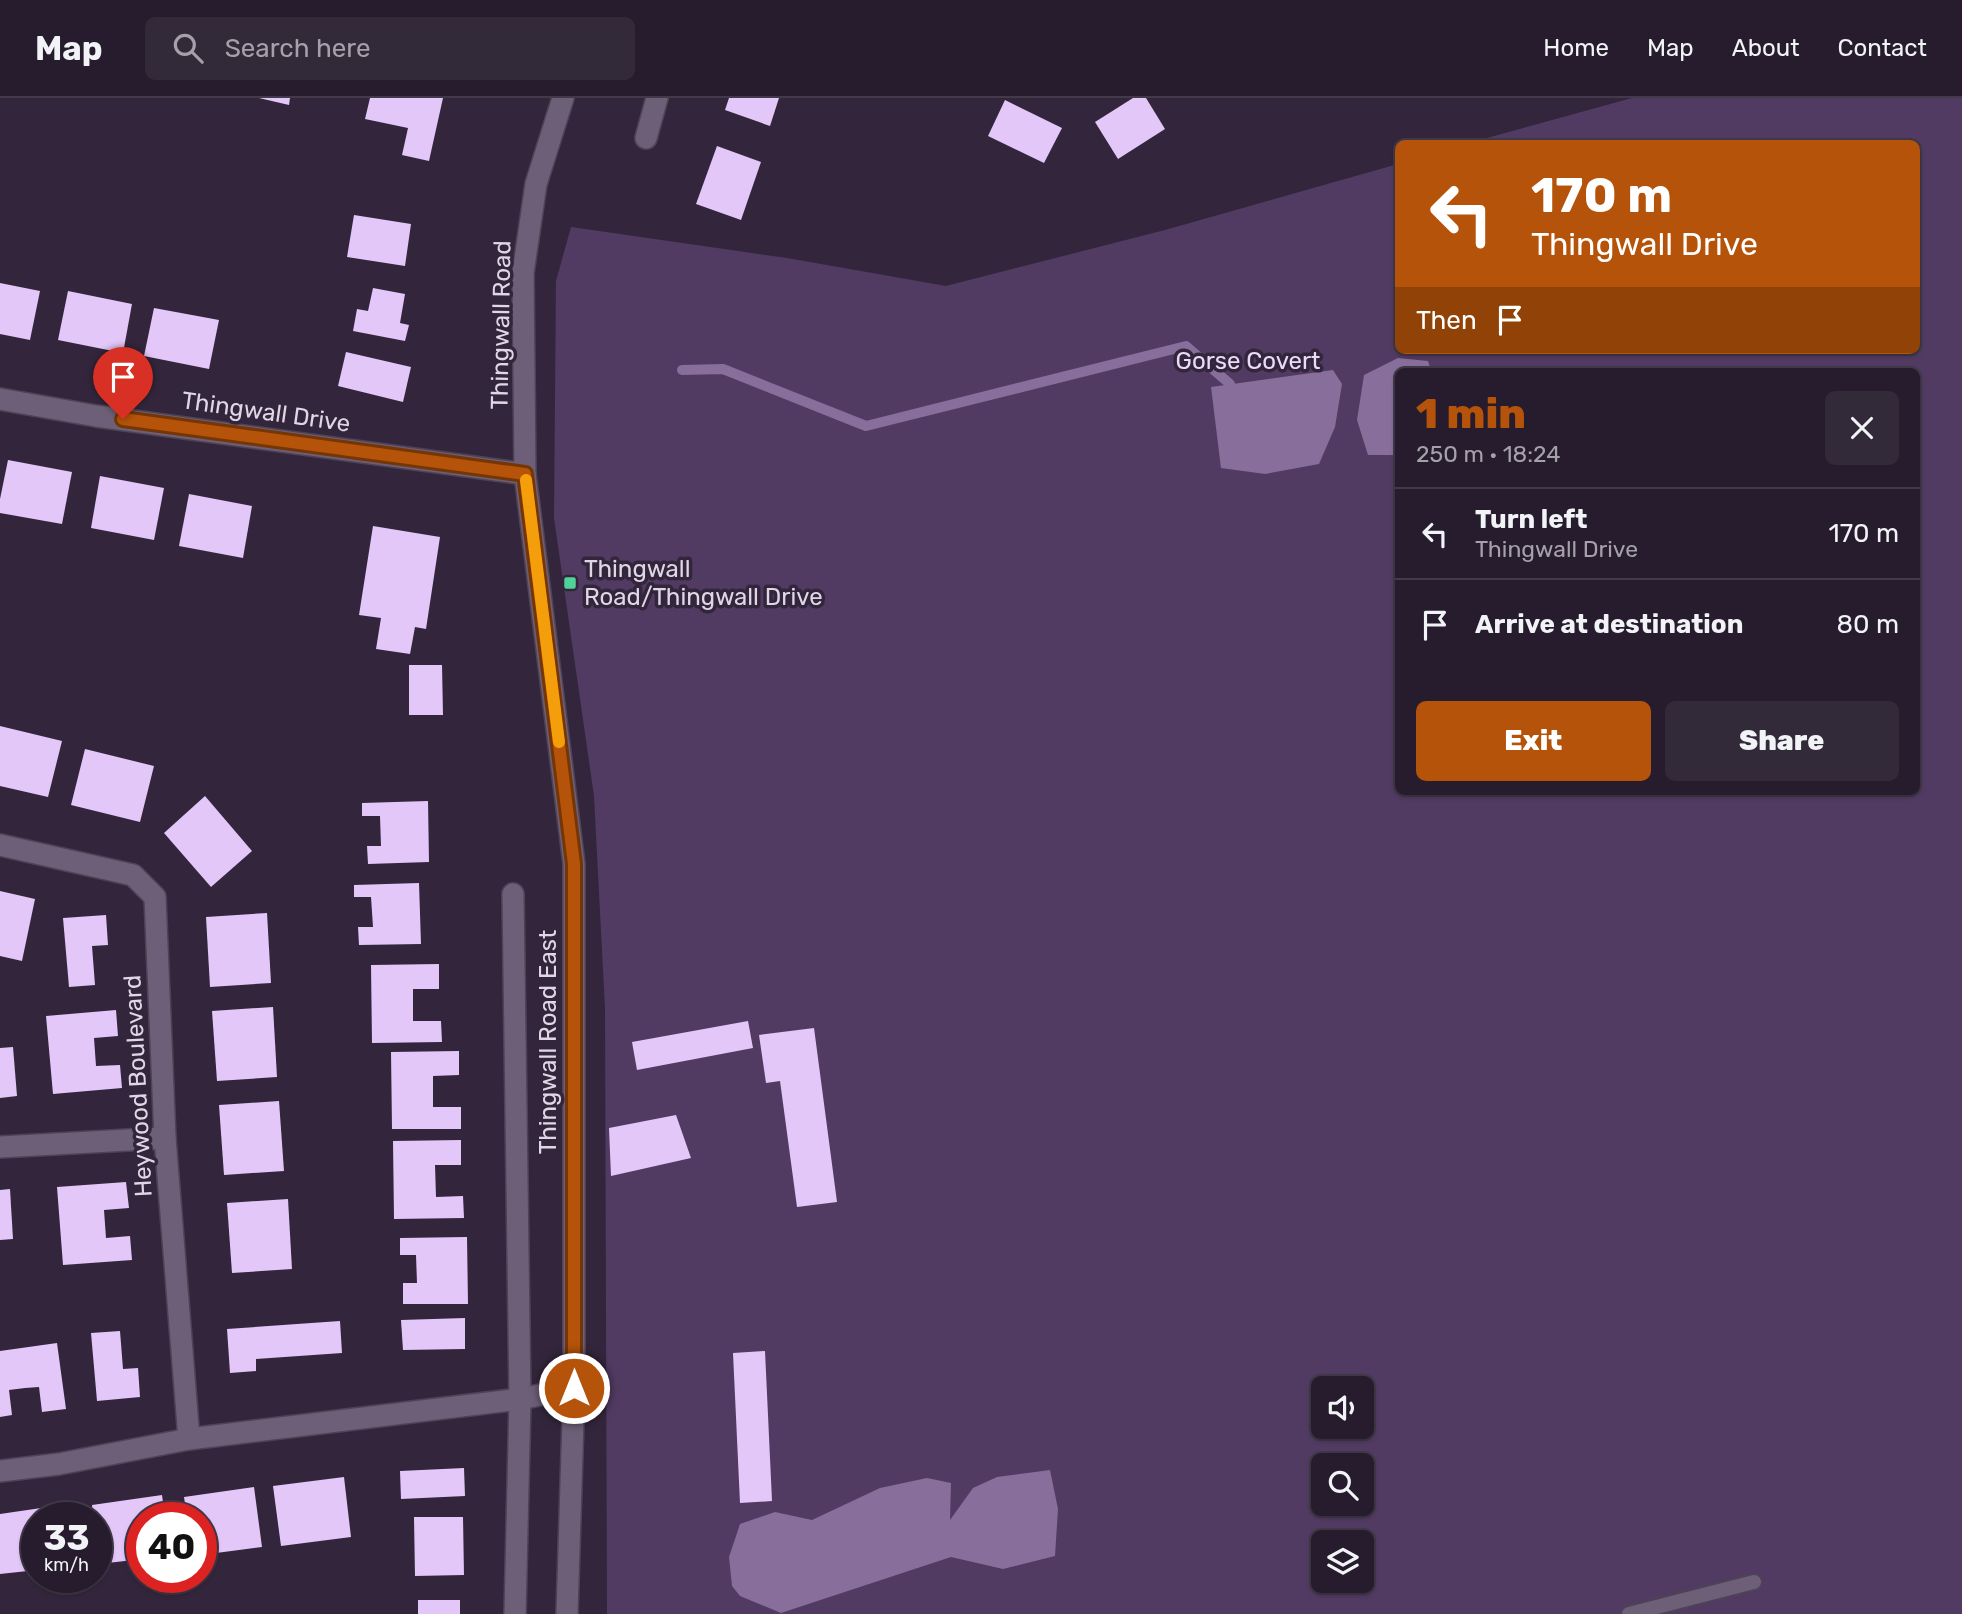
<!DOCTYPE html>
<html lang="en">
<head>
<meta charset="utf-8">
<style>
  :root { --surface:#261c2d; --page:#322939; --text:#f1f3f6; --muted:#a4a1aa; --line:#423a49; --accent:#b45309 }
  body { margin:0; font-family:Rubik,sans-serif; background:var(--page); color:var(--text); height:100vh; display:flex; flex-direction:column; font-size:26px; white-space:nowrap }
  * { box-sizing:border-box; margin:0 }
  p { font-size:23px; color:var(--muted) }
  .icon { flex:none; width:38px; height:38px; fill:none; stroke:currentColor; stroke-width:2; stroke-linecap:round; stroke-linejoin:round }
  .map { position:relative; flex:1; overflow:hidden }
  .side { position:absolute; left:1395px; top:270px; width:525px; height:427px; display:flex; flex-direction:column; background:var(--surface); border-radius:10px; box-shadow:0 2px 5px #0004,0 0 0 2px var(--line) }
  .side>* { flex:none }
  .guide { position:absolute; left:1395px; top:42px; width:525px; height:214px; border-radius:10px; box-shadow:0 2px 5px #0004,0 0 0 2px var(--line); background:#b45309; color:#fff; overflow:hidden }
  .controls { position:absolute; left:1311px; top:1278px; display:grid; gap:14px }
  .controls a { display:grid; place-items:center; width:63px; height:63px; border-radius:10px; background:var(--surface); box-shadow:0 2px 5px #0004,0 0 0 2px var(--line); font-size:35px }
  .speed { position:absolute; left:21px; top:1404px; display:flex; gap:14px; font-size:35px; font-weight:700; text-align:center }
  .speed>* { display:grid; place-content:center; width:91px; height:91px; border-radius:50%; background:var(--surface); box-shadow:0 2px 5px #0004,0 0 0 2px var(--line); line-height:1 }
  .speed small { font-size:18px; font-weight:400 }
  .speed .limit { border:10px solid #d22; background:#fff; color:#111 }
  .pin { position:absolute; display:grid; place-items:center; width:60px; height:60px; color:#fff; margin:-72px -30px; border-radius:50% 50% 50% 0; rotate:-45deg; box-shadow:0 0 7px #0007 }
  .pin .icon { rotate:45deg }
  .me { position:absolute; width:77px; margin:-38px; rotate:0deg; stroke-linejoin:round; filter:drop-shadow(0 0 5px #0008) }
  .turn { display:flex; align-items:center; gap:24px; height:147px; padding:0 21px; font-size:32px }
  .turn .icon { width:91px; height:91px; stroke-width:2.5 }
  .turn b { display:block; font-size:49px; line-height:60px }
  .then { display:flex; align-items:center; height:66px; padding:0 21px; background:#0003; gap:14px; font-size:26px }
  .round { display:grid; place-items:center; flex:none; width:74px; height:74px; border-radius:10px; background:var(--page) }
  .overview { display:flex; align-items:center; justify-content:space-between; height:119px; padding:0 21px }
  h1 { font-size:42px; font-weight:800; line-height:52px; color:var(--accent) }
  .action { display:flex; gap:14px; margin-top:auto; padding:14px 21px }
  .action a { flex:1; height:80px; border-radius:10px; background:var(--accent); color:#fff; font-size:28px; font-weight:800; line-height:80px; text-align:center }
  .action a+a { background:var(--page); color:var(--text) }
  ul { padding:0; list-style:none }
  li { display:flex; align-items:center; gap:21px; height:91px; padding:0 21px; border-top:2px solid var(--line) }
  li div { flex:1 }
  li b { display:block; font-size:26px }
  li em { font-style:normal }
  header { display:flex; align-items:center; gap:42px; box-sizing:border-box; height:98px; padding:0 35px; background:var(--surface); border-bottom:2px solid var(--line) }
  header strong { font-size:33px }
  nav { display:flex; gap:38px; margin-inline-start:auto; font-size:24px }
  .search { width:490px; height:63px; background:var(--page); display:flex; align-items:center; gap:18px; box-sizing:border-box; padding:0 24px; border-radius:10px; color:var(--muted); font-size:26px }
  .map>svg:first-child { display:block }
  .green { fill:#523b62; fill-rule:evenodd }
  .water { fill:#886e9b }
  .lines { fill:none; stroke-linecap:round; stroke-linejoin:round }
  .stream { stroke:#886e9b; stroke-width:10 }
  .building { fill:#e3c7f9 }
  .lane-casing { stroke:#4e4356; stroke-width:18 }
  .street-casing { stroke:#4e4356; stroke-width:24 }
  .secondary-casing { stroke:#4e4356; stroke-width:24 }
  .lane { stroke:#6d5f78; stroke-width:14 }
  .street { stroke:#6d5f78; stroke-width:21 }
  .secondary { stroke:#6d5f78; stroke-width:21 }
  .route-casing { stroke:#753606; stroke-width:18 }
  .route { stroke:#b45309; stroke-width:12 }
  .slow { stroke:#f59e0b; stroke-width:12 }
  .poi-dot { fill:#50d398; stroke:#33263c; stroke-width:2.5 }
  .labels { text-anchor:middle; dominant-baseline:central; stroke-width:7; stroke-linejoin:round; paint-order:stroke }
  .street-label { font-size:24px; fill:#dfd7e6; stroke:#33263c }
  .park-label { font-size:24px; fill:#ebdbf8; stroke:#33263c }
  .poi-label { font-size:24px; fill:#dfd7e6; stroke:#33263c; text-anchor:start }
</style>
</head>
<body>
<header>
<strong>Map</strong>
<div class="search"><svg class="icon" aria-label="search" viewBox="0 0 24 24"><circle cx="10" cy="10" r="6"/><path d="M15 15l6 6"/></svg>Search here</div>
<nav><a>Home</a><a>Map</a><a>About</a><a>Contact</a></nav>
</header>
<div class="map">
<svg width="1962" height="1516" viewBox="0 0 1962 1516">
  <rect width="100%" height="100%" fill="#33263c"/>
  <path class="green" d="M1632,0H1962V1516H607L605,910L594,698L554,420L556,183L571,129L787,160L946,188L1165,132L1398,66V252H1916V46L1469,45ZM1398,273H1916V693H1398ZM1323,1290H1362V1328H1323ZM1323,1367H1362V1405H1323ZM1323,1444H1362V1482H1323Z"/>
  <g class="water">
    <path d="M1398,260L1428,263L1431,273H1398V357H1368L1357,322L1364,277Z"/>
    <path d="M1333,272L1342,286L1335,329L1319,366L1265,376L1221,370L1211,289Z"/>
    <path d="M1050,1372L1058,1411L1055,1458L1003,1471L951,1459L781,1515L740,1498L732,1488L729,1459L740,1426L775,1414L812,1422L880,1390L927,1380L951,1385L950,1422L973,1390L997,1379Z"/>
  </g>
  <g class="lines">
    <path class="stream" d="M682,272L723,271L866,328L1186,248L1230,286"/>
  </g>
  <g class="building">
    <path d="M259,0H290L289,7Z"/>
    <path d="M370,0H443L429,63L402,57L408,30L365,21Z"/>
    <path d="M729,0H779L770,28L725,12Z"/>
    <path d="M1133,0H1146L1165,31L1118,61L1095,24Z"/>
    <path d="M1005,2L1062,30L1044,65L988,38Z"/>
    <path d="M717,48L761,64L741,122L696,106Z"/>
    <path d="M354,117L411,126L405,168L347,159Z"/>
    <path d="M0,185L40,193L30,242L0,236Z"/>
    <path d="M373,190L405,196L400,225L409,227L405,243L353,233L357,211L368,213Z"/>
    <path d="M68,193L132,206L123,255L58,242Z"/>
    <path d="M154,210L219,222L209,271L144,258Z"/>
    <path d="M346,254L411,269L403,304L338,288Z"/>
    <path d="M8,362L72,374L62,426L0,415V401Z"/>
    <path d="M100,378L164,390L154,442L91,430Z"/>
    <path d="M189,396L252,408L243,460L179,448Z"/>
    <path d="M373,428L440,439L426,531L415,529L410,556L376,551L381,520L359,517Z"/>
    <path d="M409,567H442L443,617H409Z"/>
    <path d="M0,628L62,643L48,699L0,688Z"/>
    <path d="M85,651L154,668L140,724L71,707Z"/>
    <path d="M205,698L252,753L211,789L164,735Z"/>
    <path d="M428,703L429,764L368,766L367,748H381L380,718H362V705Z"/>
    <path d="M419,785L421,846L359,847L358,829H373L371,799H354V787Z"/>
    <path d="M0,793L35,801L22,863L0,858Z"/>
    <path d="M267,815L271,885L210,889L206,819Z"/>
    <path d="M106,817L108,847L92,848L95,887L69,889L63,820Z"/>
    <path d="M439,866V891H413V923H441L442,944L372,945L371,867Z"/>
    <path d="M273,909L277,979L217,983L212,913Z"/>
    <path d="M116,912L118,938L94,940L96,968L120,967L122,990L53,996L46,918Z"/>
    <path d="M748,923L753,950L637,972L632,944Z"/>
    <path d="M814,930L837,1104L797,1109L780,983L766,985L759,937Z"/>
    <path d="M13,949L17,998L0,1000V950Z"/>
    <path d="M459,953V977L433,978V1009H461V1031H392L391,954Z"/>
    <path d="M279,1003L284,1073L224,1077L219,1007Z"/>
    <path d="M676,1017L691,1060L611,1078L609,1030Z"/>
    <path d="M461,1042V1067H435L436,1099L463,1098L464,1120L394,1121L393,1043Z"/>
    <path d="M126,1084L129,1110L104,1112L106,1140L130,1138L132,1162L63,1167L57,1089Z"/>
    <path d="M10,1091L13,1141L0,1142V1092Z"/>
    <path d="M288,1101L292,1171L232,1175L227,1105Z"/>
    <path d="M467,1139L468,1206H403V1185H417L416,1157H400V1140Z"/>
    <path d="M465,1220V1251L403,1252L401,1222Z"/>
    <path d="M340,1223L342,1255L256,1261V1273L230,1275L227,1231Z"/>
    <path d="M120,1233L123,1271L138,1270L140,1299L97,1303L91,1235Z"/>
    <path d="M57,1245L66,1311L42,1314L39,1289L25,1290L9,1292L12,1317L0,1319V1253Z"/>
    <path d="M765,1253L772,1403L740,1405L733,1255Z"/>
    <path d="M464,1370L465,1398L401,1401L400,1373Z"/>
    <path d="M344,1379L351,1439L281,1448L273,1388Z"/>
    <path d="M254,1389L262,1449L201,1457V1419H187L184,1399Z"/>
    <path d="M162,1397L165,1419H142V1461L99,1466L96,1445V1419H93L92,1407Z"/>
    <path d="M48,1409L50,1419H37V1472L0,1476V1416Z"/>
    <path d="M414,1419H463L464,1477L415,1478Z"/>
    <rect x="418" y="1502" width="42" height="14"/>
  </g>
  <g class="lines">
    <g class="lane-casing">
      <path id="lane" d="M1629,1516L1754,1484"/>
    </g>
    <g class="street-casing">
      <g id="street">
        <path d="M646,40L657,0"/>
        <path d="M0,301L96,318L525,376"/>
        <path d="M0,747L133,777L155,799L165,1040L189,1341"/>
        <path d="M513,796L520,1301L515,1516"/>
        <path d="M0,1049L165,1040"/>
        <path d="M0,1373L59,1366L189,1341L520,1301L574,1290"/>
      </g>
    </g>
    <g class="secondary-casing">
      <path id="secondary" d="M563,0L536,86L523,175L525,376L574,766V1290L567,1516"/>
    </g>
    <use href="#lane" class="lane"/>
    <use href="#street" class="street"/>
    <use href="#secondary" class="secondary"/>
  </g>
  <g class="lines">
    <g class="route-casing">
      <path id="route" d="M123,321L525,376L574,766V1290"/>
    </g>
    <use href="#route" class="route"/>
    <path class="slow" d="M526,382L559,644"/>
  </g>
  <rect class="poi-dot" x="563" y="478" width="14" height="14" rx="3.5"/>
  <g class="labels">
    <g class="street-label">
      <text transform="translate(501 227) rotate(-89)">Thingwall Road</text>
      <text transform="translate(266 314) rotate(8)">Thingwall Drive</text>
      <text transform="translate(548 944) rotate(-90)">Thingwall Road East</text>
      <text transform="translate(138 988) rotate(-93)">Heywood Boulevard</text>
    </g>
    <g class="park-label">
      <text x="1248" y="263">Gorse Covert</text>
    </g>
    <g class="poi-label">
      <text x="584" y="471">Thingwall<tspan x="584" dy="28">Road/Thingwall Drive</tspan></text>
    </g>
  </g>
</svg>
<div class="controls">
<a><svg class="icon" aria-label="sound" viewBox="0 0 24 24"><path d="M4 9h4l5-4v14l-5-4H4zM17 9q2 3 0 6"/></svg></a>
<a><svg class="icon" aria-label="search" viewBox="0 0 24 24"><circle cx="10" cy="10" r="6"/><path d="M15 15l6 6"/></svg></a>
<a><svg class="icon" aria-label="layers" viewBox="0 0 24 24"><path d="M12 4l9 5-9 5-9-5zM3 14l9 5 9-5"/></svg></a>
</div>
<div class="speed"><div>33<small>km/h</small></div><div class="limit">40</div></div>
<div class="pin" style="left:123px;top:321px;background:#d93025"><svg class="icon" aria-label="arrive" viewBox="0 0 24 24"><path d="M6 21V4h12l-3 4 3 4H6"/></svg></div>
<svg class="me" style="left:574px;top:1290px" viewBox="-20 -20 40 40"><circle r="17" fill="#b45309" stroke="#fff" stroke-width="3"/><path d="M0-11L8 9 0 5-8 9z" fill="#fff"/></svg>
<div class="guide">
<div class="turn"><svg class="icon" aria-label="left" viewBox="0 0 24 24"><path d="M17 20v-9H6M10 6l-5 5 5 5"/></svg><div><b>170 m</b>Thingwall Drive</div></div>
<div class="then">Then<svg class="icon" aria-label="arrive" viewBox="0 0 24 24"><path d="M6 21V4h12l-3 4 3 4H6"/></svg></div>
</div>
<section class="side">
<div class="overview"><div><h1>1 min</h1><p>250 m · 18:24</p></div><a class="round"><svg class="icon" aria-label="close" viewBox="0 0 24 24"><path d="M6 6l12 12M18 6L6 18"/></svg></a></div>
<ul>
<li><svg class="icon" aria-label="left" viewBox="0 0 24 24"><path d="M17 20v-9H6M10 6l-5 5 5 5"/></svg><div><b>Turn left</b><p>Thingwall Drive</p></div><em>170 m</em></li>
<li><svg class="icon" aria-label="arrive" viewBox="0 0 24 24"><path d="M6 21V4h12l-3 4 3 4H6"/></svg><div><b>Arrive at destination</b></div><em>80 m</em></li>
</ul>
<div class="action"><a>Exit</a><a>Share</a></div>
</section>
</div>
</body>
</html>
